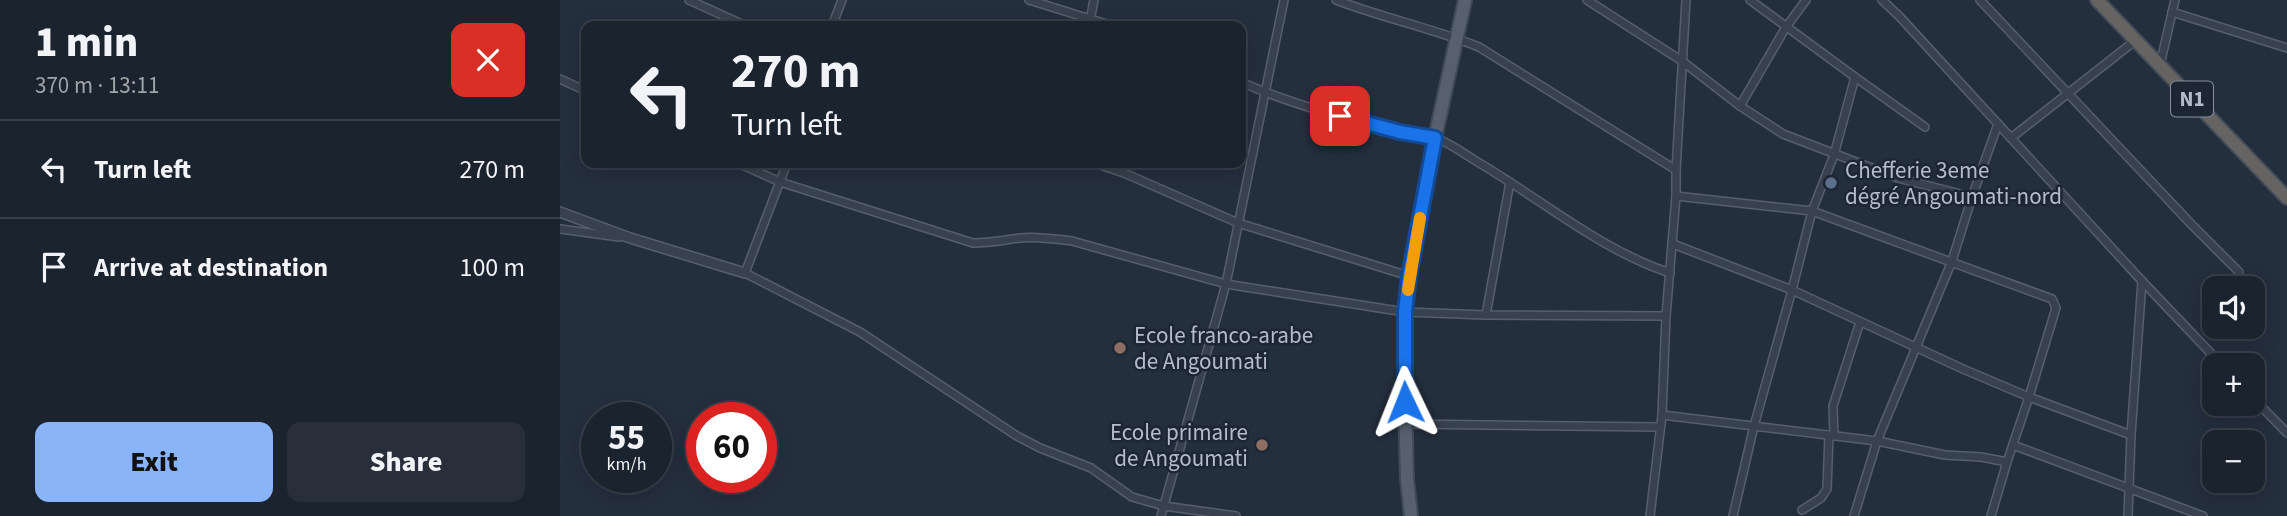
<!DOCTYPE html>
<html lang="en">
<head>
<meta charset="utf-8">
<style>
  :root { --surface:#1b232e; --page:#282f3a; --text:#f1f3f6; --muted:#a0a4aa; --line:#39404a; --accent:#8ab4f8 }
  body { margin:0; font-family:"Source Sans 3",sans-serif; background:var(--page); color:var(--text); height:100vh; display:flex; flex-direction:column; font-size:26px; white-space:nowrap }
  * { box-sizing:border-box; margin:0 }
  p { font-size:23px; color:var(--muted) }
  .icon { flex:none; width:38px; height:38px; fill:none; stroke:currentColor; stroke-width:2; stroke-linecap:round; stroke-linejoin:round }
  .map { position:relative; flex:1; overflow:hidden }
  .panel { display:flex; flex-direction:column; background:var(--surface); width:560px }
  .panel>* { flex:none }
  .top-card { position:absolute; left:21px; top:21px; width:665px; height:147px; border-radius:14px; box-shadow:0 4px 18px #0003,0 0 0 2px var(--line); background:#1b232e; color:var(--text); overflow:hidden }
  .fabs { position:absolute; left:1642px; top:276px; display:grid; gap:14px }
  .fabs a { display:grid; place-items:center; width:63px; height:63px; border-radius:14px; background:var(--surface); box-shadow:0 4px 18px #0003,0 0 0 2px var(--line); font-size:35px }
  .speed { position:absolute; left:21px; top:402px; display:flex; gap:14px; font-size:35px; font-weight:700; text-align:center }
  .speed>* { display:grid; place-content:center; width:91px; height:91px; border-radius:50%; background:var(--surface); box-shadow:0 4px 18px #0003,0 0 0 2px var(--line); line-height:1 }
  .speed small { font-size:18px; font-weight:400 }
  .speed .limit { border:10px solid #d22; background:#fff; color:#111 }
  .pin { position:absolute; display:grid; place-items:center; width:60px; height:60px; color:#fff; margin:-30px; border-radius:14px; box-shadow:0 4px 10px #0006 }
  .me { position:absolute; width:77px; margin:-38px; rotate:358deg; stroke-linejoin:round; filter:drop-shadow(0 0 5px #0008) }
  .turn { display:flex; align-items:center; gap:24px; height:147px; padding:0 35px; font-size:32px }
  .turn .icon { width:91px; height:91px; stroke-width:2.5 }
  .turn b { display:block; font-size:49px; line-height:60px }
  .round { display:grid; place-items:center; flex:none; width:74px; height:74px; border-radius:14px; background:var(--page) }
  .headline { display:flex; align-items:center; justify-content:space-between; height:119px; padding:0 35px }
  h1 { font-size:42px; font-weight:800; line-height:52px }
  .primary-button { display:flex; gap:14px; margin-top:auto; padding:14px 35px }
  .primary-button a { flex:1; height:80px; border-radius:14px; background:var(--accent); color:#111; font-size:28px; font-weight:800; line-height:80px; text-align:center }
  .primary-button a+a { background:var(--page); color:var(--text) }
  ul { padding:0; list-style:none }
  li { display:flex; align-items:center; gap:21px; height:98px; padding:0 35px; border-top:2px solid var(--line) }
  li div { flex:1 }
  li b { display:block; font-size:26px }
  li em { font-style:normal }
  main { display:flex; flex:1; min-height:0 }
  .map>svg:first-child { display:block }
  .lines { fill:none; stroke-linecap:round; stroke-linejoin:round }
  .minor-casing { stroke:#565f6c; stroke-width:10 }
  .tertiary-casing { stroke:#565f6c; stroke-width:12 }
  .primary-casing { stroke:#414a57; stroke-width:16 }
  .trunk-casing { stroke:#434c59; stroke-width:16 }
  .minor { stroke:#38414e; stroke-width:7 }
  .tertiary { stroke:#38414e; stroke-width:9 }
  .primary { stroke:#56606e; stroke-width:12 }
  .trunk { stroke:#656462; stroke-width:12 }
  .route-casing { stroke:#114b97; stroke-width:18 }
  .route { stroke:#1a73e8; stroke-width:12 }
  .slow { stroke:#f59e0b; stroke-width:12 }
  .service-dot { fill:#5c6f8a; stroke:#1d2633; stroke-width:2.5 }
  .education-dot { fill:#8d6e63; stroke:#1d2633; stroke-width:2.5 }
  .labels { text-anchor:middle; dominant-baseline:central; stroke-width:5; stroke-linejoin:round; paint-order:stroke }
  .shield { fill:#1d2633; stroke:#878f9c; stroke-width:2 }
  .shield-label { font-size:21px; font-weight:bold; fill:#b4bcc9 }
  .poi-label { font-size:23px; fill:#b4bcc9; stroke:#1d2633; text-anchor:start }
</style>
</head>
<body>
<main>
<section class="panel">
<div class="headline"><div><h1>1 min</h1><p>370 m · 13:11</p></div><a class="round" style="background:#d93025;color:#fff"><svg class="icon" aria-label="close" viewBox="0 0 24 24"><path d="M6 6l12 12M18 6L6 18"/></svg></a></div>
<ul>
<li><svg class="icon" aria-label="left" viewBox="0 0 24 24"><path d="M17 20v-9H6M10 6l-5 5 5 5"/></svg><div><b>Turn left</b></div><em>270 m</em></li>
<li><svg class="icon" aria-label="arrive" viewBox="0 0 24 24"><path d="M6 21V4h12l-3 4 3 4H6"/></svg><div><b>Arrive at destination</b></div><em>100 m</em></li>
</ul>
<div class="primary-button"><a>Exit</a><a>Share</a></div>
</section>
<div class="map">
<svg width="1727" height="516" viewBox="0 0 1727 516">
  <rect width="100%" height="100%" fill="#242f3e"/>
  <g class="lines">
    <g class="minor-casing">
      <g id="minor">
        <path d="M129,0L186,26"/>
        <path d="M469,0L553,26"/>
        <path d="M776,0C823,18 872,28 919,47L1116,170"/>
        <path d="M1027,0L1122,61L1180,106L1223,134L1338,178L1412,197L1392,261L1317,441L1294,516"/>
        <path d="M1322,0L1339,16L1582,281L1663,366"/>
        <path d="M1420,0L1632,225L1679,272"/>
        <path d="M1612,12L1727,48"/>
        <path d="M272,26L282,0"/>
        <path d="M529,26L534,0"/>
        <path d="M1600,65L1615,0"/>
        <path d="M1295,77L1365,127"/>
        <path d="M0,79L26,91"/>
        <path d="M681,82C726,102 775,116 823,128C839,132 859,132 875,138C891,143 907,156 921,164C983,201 1041,250 1110,273"/>
        <path d="M1180,106L1226,27L1246,0"/>
        <path d="M1451,138L1576,40"/>
        <path d="M178,163L220,182L413,243C429,243 444,240 460,238C477,236 495,239 512,241L666,284L845,312L926,315L1106,316"/>
        <path d="M227,163L185,273L300,332L457,436L480,448L531,468L572,497L604,506L676,516"/>
        <path d="M534,163L564,173L678,223L849,276"/>
        <path d="M1412,197L1438,124"/>
        <path d="M0,229L59,237"/>
        <path d="M1113,244L1232,290L1403,369L1469,397L1571,435"/>
        <path d="M926,315L950,182"/>
        <path d="M1692,397L1727,433"/>
        <path d="M1102,415L1317,441L1385,455L1421,457L1447,462L1469,397L1496,308L1492,299L1252,211L1116,196"/>
        <path d="M845,424L1099,427"/>
        <path d="M1274,436L1273,406L1300,322"/>
        <path d="M1453,445L1643,516"/>
        <path d="M1242,510L1261,498L1267,489L1269,435"/>
        <path d="M601,516L666,284L724,0"/>
        <path d="M1090,516L1102,415L1106,316L1116,196V170L1126,0"/>
        <path d="M1173,516L1194,426L1232,290L1252,211L1274,155L1295,77L1190,0"/>
        <path d="M1431,516L1447,462"/>
        <path d="M1568,516L1571,435L1582,281"/>
      </g>
    </g>
    <g class="tertiary-casing">
      <path id="tertiary" d="M0,212L70,238L185,273"/>
    </g>
    <g class="primary-casing">
      <path id="primary" d="M851,516L847,479L844,359L845,312L849,276L875,138L905,0"/>
    </g>
    <g class="trunk-casing">
      <path id="trunk" d="M1537,0L1727,198"/>
    </g>
    <use href="#minor" class="minor"/>
    <use href="#tertiary" class="tertiary"/>
    <use href="#primary" class="primary"/>
    <use href="#trunk" class="trunk"/>
  </g>
  <g class="lines">
    <g class="route-casing">
      <path id="route" d="M780,116L840,132L875,138L849,276L845,312V402"/>
    </g>
    <use href="#route" class="route"/>
    <path class="slow" d="M848,290L860,218"/>
  </g>
  <circle class="service-dot" cx="1271" cy="183" r="7"/>
  <g class="education-dot">
    <circle cx="560" cy="348" r="7"/>
    <circle cx="702" cy="445" r="7"/>
  </g>
  <g class="labels">
    <rect class="shield" x="1611" y="81.5" width="42" height="35" rx="5"/>
    <g class="shield-label">
      <text x="1632" y="99">N1</text>
    </g>
    <g class="poi-label">
      <text x="1285" y="170">Chefferie 3eme<tspan x="1285" dy="26">dégré Angoumati-nord</tspan></text>
      <text x="574" y="335">Ecole franco-arabe<tspan x="574" dy="26">de Angoumati</tspan></text>
      <text x="688" y="432" text-anchor="end">Ecole primaire<tspan x="688" dy="26">de Angoumati</tspan></text>
    </g>
  </g>
</svg>
<div class="fabs">
<a><svg class="icon" aria-label="sound" viewBox="0 0 24 24"><path d="M4 9h4l5-4v14l-5-4H4zM17 9q2 3 0 6"/></svg></a>
<a>+</a>
<a>−</a>
</div>
<div class="speed"><div>55<small>km/h</small></div><div class="limit">60</div></div>
<div class="pin" style="left:780px;top:116px;background:#d93025"><svg class="icon" aria-label="arrive" viewBox="0 0 24 24"><path d="M6 21V4h12l-3 4 3 4H6"/></svg></div>
<svg class="me" style="left:845px;top:402px" viewBox="-20 -20 40 40"><path d="M0-17L14 15 0 8-14 15z" fill="#1a73e8" stroke="#fff" stroke-width="4"/></svg>
<div class="top-card">
<div class="turn"><svg class="icon" aria-label="left" viewBox="0 0 24 24"><path d="M17 20v-9H6M10 6l-5 5 5 5"/></svg><div><b>270 m</b>Turn left</div></div>
</div>
</div>
</main>
</body>
</html>
